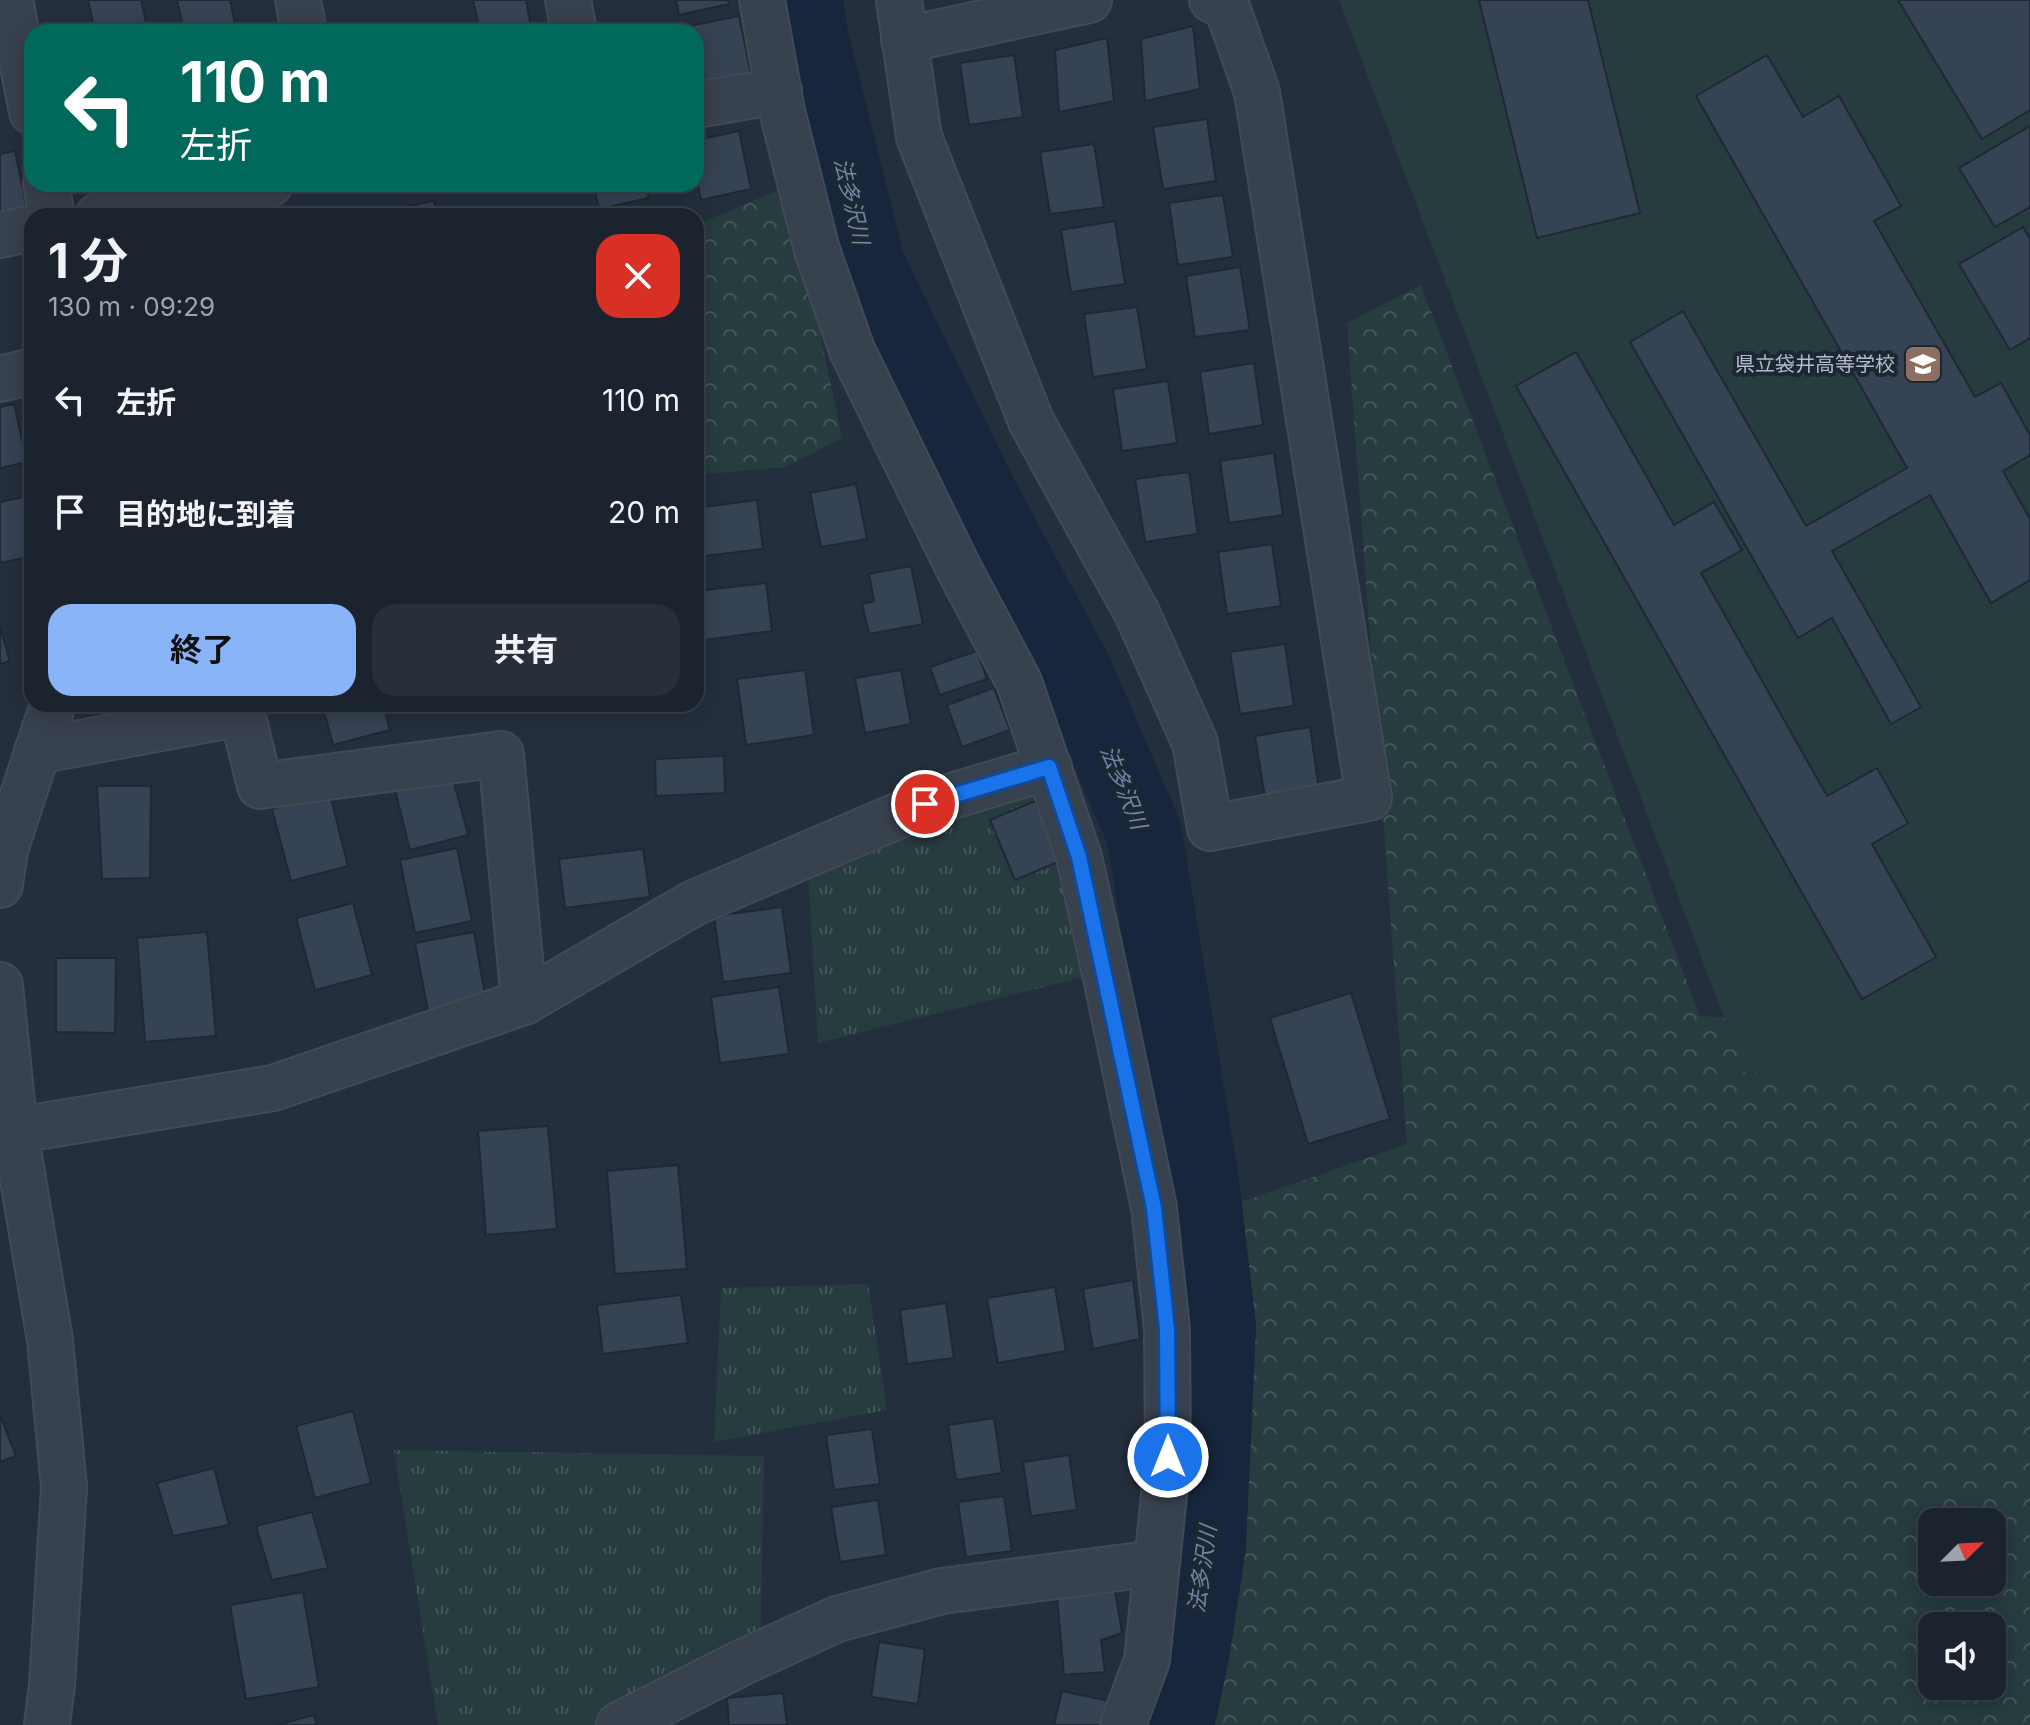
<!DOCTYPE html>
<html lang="ja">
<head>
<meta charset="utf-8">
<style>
  :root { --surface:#1b232e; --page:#282f3a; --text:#f1f3f6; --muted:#a0a4aa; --line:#39404a; --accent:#8ab4f8 }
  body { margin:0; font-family:Inter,"Noto Sans JP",sans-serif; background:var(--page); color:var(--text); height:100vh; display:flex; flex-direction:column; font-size:30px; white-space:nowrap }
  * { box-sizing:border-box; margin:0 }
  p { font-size:26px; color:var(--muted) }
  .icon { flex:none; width:44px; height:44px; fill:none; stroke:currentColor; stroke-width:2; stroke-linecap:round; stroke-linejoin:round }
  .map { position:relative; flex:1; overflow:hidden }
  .panel { position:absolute; left:24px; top:208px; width:680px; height:504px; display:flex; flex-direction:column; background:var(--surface); border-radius:24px; box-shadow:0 4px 20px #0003,0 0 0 2px var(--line) }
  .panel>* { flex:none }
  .hud { position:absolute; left:24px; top:24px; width:680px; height:168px; border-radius:24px; box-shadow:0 4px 20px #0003,0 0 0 2px var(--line); background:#00695c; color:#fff; overflow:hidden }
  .needle { width:52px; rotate:66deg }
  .controls { position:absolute; left:1918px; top:1508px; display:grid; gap:16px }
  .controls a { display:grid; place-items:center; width:88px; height:88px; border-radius:16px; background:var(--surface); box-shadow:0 4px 20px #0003,0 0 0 2px var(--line); font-size:40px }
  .pin { position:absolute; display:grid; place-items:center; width:68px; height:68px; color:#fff; margin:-34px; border:4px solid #fff; border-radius:50%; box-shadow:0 2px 8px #0007 }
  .me { position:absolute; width:88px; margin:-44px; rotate:0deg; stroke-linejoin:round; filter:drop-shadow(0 0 6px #0008) }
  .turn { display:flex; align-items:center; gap:28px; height:168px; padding:0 24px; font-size:36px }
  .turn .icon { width:104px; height:104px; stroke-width:2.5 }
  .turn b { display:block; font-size:56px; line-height:68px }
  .round { display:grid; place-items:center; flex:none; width:84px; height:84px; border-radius:24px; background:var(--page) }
  .summary { display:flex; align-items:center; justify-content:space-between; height:136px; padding:0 24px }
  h1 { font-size:48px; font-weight:700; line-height:60px }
  .cta { display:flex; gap:16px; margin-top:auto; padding:16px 24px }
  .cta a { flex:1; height:92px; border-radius:24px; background:var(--accent); color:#111; font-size:32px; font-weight:700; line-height:92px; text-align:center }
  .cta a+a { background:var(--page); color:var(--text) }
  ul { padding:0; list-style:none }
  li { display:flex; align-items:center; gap:24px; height:112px; padding:0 24px }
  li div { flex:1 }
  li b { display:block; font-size:30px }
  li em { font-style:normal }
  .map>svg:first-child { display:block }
  .grass { fill:url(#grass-tufts) }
  .forest { fill:url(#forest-crowns); fill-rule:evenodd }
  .green { fill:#263c3f }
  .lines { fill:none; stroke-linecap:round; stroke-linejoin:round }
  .river { stroke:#17263c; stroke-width:76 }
  .building { fill:#364354; stroke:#1f2835; stroke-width:2 }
  .minor-casing { stroke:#414a57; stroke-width:48 }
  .minor { stroke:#38414e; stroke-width:44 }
  .route-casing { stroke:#114b97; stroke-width:20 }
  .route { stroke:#1a73e8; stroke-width:14 }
  .labels { text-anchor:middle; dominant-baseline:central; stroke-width:8; stroke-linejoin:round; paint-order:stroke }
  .poi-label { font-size:20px; fill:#b4bcc9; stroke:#1d2633; text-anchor:end }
  .water-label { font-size:22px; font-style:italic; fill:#6d86a8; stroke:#1d2633 }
</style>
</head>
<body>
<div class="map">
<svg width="2030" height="1725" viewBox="0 0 2030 1725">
  <defs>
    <pattern id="grass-tufts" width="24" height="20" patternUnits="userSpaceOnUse" patternTransform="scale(2)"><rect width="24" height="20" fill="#263c3f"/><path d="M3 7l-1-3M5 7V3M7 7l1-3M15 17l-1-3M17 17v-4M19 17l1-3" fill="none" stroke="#435659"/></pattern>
    <pattern id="forest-crowns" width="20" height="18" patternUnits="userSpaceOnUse" patternTransform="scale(2)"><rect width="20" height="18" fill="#263c3f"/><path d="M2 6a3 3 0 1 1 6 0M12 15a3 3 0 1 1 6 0" fill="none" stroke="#435659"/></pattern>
  </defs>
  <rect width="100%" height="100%" fill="#242f3e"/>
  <g class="grass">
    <path d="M1049,767L1104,972L818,1043L807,854Z"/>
    <path d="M868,1284L887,1410L714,1442L721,1288Z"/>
    <path d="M394,1450L764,1456L760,1654L620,1725H438Z"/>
  </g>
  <g class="forest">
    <path d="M789,186L842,438L785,467L696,475V225Z"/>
    <path d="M1421,285L1700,1016L1847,1026L2030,1064V1725H1128L1188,1533L1221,1506L1243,1369L1230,1206L1407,1144L1347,323ZM1932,1522H1992V1582H1932ZM1932,1626H1992V1686H1932Z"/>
  </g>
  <path class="green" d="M1339,0H2030V1079L1745,1073Z"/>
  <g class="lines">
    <path class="river" d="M805,0L811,41L867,265L980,496L1076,675L1144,833L1201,1182L1218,1327L1208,1546L1192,1650L1176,1725"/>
  </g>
  <g class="building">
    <path d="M88,0H141L148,32H95Z"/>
    <path d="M177,0H230L236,28L218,32H184Z"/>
    <path d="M473,0H526L532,32H480Z"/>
    <path d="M676,0H728L729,4L679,15Z"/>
    <path d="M1479,0H1588L1640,213L1537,238Z"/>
    <path d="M1898,0H2030V110L1982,139Z"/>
    <path d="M739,16L751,74L701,84L696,61V32H690L689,26Z"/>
    <path d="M1193,26L1200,89L1145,101L1141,39Z"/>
    <path d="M1107,38L1114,101L1059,112L1055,50Z"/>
    <path d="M1014,55L1023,117L969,125L960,63Z"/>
    <path d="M1767,55L1803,117L1839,96L1901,206L1874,221L1975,397L2001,383L2030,435V455L2003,471L2030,519V580L1991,603L1930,495L1832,551L1921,707L1891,724L1832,618L1798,638L1630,342L1683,311L1806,526L1907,468L1696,96Z"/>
    <path d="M1207,119L1216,181L1163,189L1153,127Z"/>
    <path d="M2030,126V207L1995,227L1959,168Z"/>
    <path d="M739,131L751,189L701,200L696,175V140Z"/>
    <path d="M1094,144L1104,207L1050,214L1040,152Z"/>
    <path d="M15,151L27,209L0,215V154Z"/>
    <path d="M593,184H646L649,198L599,209Z"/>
    <path d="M1223,195L1233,257L1178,265L1169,203Z"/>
    <path d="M434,201L437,216H385L384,211Z"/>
    <path d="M1115,221L1125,284L1071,292L1061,230Z"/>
    <path d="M2023,227L2030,239V338L2010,350L1959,264Z"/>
    <path d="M1240,267L1250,330L1195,337L1186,276Z"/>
    <path d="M1137,307L1147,369L1093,377L1084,314Z"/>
    <path d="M1576,352L1674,525L1714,502L1742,550L1701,573L1827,796L1877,768L1908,823L1872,844L1936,957L1862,999L1516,386Z"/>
    <path d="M1254,363L1263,425L1209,434L1200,372Z"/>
    <path d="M1168,381L1177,443L1122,451L1113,389Z"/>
    <path d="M14,404L27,462L0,468V407Z"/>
    <path d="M1274,453L1283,515L1229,523L1220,461Z"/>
    <path d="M1189,472L1198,534L1145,542L1135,479Z"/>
    <path d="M856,484L867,539L821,547L810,493Z"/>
    <path d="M32,495V556L0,563V502Z"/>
    <path d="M757,500L763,549L696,557V508Z"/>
    <path d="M1272,544L1281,606L1227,614L1218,552Z"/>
    <path d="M911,566L923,624L869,634L862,604L874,601L869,574Z"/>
    <path d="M766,583L772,631L696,641V591Z"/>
    <path d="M0,627L10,661L0,664Z"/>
    <path d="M1285,644L1294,706L1240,714L1230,652Z"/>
    <path d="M977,651L987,679L940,695L930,667Z"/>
    <path d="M805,670L814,735L746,745L737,679Z"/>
    <path d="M901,670L911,724L865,733L855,678Z"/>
    <path d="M994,688L1010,730L962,747L947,705Z"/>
    <path d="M114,704H154L116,712Z"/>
    <path d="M322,704H383L390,730L333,745Z"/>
    <path d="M1310,727L1319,789L1265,798L1255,736Z"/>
    <path d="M724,756L725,793L656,796L655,759Z"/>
    <path d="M449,764L468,835L410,850L392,778Z"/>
    <path d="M97,786H151L150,878L102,879Z"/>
    <path d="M330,794L348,866L291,881L272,809Z"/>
    <path d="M1035,801L1060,861L1015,880L990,820Z"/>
    <path d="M457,848L472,921L415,933L400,860Z"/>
    <path d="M643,849L650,897L565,908L559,859Z"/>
    <path d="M353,903L372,975L315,990L296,918Z"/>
    <path d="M782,907L791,973L723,982L714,916Z"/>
    <path d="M207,932L216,1036L145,1042L137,938Z"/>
    <path d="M474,932L487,1006L429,1016L415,943Z"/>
    <path d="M56,958H116L115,1033L56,1032Z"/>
    <path d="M779,987L789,1054L720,1063L711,997Z"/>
    <path d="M1351,993L1390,1119L1308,1144L1270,1018Z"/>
    <path d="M548,1126L557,1229L486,1235L478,1131Z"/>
    <path d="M678,1165L687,1269L615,1274L607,1171Z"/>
    <path d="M1133,1280L1140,1339L1093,1349L1083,1289Z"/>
    <path d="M1055,1287L1066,1351L998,1363L987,1298Z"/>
    <path d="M681,1295L688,1343L603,1354L597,1305Z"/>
    <path d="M946,1303L954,1358L907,1364L900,1310Z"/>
    <path d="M353,1411L371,1483L315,1498L296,1426Z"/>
    <path d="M0,1415L16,1456L0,1462Z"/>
    <path d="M994,1418L1002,1473L956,1480L948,1425Z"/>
    <path d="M872,1429L880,1484L834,1490L826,1435Z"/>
    <path d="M1069,1455L1077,1510L1031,1516L1023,1462Z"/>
    <path d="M214,1468L229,1525L173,1536L157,1483Z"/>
    <path d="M1004,1496L1012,1551L966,1557L958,1502Z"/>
    <path d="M878,1500L886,1555L840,1562L831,1507Z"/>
    <path d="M312,1512L328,1568L272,1580L256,1526Z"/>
    <path d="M1114,1584L1122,1633L1101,1640L1105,1672L1064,1675L1057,1597Z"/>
    <path d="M303,1592L319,1687L246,1699L230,1605Z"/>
    <path d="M879,1642L925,1649L918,1704L871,1697Z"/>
    <path d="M1062,1691L1113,1702L1106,1725H1054Z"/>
    <path d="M783,1693L787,1725H729L727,1698Z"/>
    <path d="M314,1715L317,1725H276Z"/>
  </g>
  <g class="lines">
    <g class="minor-casing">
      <g id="minor">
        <path d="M10,0L32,112"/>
        <path d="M298,0L304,32"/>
        <path d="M568,0L574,32"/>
        <path d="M762,0L782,111L817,250L852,350L958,567L1019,682L1079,857L1107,982L1154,1208L1167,1329L1168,1457L1147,1660L1123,1725"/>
        <path d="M899,0L919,137L1031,421L1137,613L1195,743L1210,828L1369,798L1257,92L1227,7L1212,0"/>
        <path d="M904,40L1089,0"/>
        <path d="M696,105L779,91"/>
        <path d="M46,184L52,216"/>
        <path d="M98,216L270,184"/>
        <path d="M0,235L32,228"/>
        <path d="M0,379L32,371"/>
        <path d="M37,751L242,713L260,786L501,754L524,1002"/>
        <path d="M0,885L5,850L53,704"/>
        <path d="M0,985L15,1132L50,1340L64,1487L52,1685L47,1725"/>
        <path d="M0,1133L273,1088L524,1002L694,903L925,804L1049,767"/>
        <path d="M619,1725L743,1662L837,1619L942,1591L1156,1563"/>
      </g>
    </g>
    <use href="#minor" class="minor"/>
  </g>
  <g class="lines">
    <g class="route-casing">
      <path id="route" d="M925,804L1049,767L1079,857L1154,1208L1167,1329L1168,1457"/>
    </g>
    <use href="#route" class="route"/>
  </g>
  <defs>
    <g id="school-square" transform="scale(2)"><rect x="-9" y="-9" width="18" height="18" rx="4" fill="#8d6e63" stroke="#1d2633"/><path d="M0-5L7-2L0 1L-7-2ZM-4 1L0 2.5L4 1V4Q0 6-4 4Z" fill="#fff"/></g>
  </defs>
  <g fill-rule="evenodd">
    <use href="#school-square" x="1923" y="364"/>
  </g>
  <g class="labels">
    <g class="poi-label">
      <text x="1895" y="364">県立袋井高等学校</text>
    </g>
    <g class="water-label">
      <text transform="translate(852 201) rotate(77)">法多沢川</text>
      <text transform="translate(1124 787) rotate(68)">法多沢川</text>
      <text transform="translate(1202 1569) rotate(-82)">法多沢川</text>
    </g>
  </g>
</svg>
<div class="controls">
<a><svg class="needle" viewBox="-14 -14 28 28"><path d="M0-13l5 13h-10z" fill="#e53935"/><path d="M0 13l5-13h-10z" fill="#a0a4aa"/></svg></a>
<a><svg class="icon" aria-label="sound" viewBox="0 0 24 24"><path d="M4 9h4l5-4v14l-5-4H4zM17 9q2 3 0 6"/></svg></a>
</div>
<div class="pin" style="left:925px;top:804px;background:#d93025"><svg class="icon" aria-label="arrive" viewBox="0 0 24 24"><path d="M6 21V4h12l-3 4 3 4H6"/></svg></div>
<svg class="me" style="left:1168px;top:1457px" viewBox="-20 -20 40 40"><circle r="17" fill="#1a73e8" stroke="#fff" stroke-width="3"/><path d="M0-11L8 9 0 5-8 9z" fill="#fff"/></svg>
<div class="hud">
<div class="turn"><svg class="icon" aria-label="left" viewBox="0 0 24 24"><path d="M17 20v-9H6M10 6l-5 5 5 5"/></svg><div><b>110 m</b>左折</div></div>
</div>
<section class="panel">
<div class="summary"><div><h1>1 分</h1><p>130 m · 09:29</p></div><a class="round" style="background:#d93025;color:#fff"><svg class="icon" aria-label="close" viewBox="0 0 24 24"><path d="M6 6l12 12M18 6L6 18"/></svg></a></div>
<ul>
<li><svg class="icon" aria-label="left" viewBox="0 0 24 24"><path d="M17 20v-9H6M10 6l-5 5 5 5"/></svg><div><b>左折</b></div><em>110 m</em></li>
<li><svg class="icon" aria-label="arrive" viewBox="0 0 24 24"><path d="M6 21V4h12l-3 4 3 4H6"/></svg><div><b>目的地に到着</b></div><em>20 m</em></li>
</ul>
<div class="cta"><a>終了</a><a>共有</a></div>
</section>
</div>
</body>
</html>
